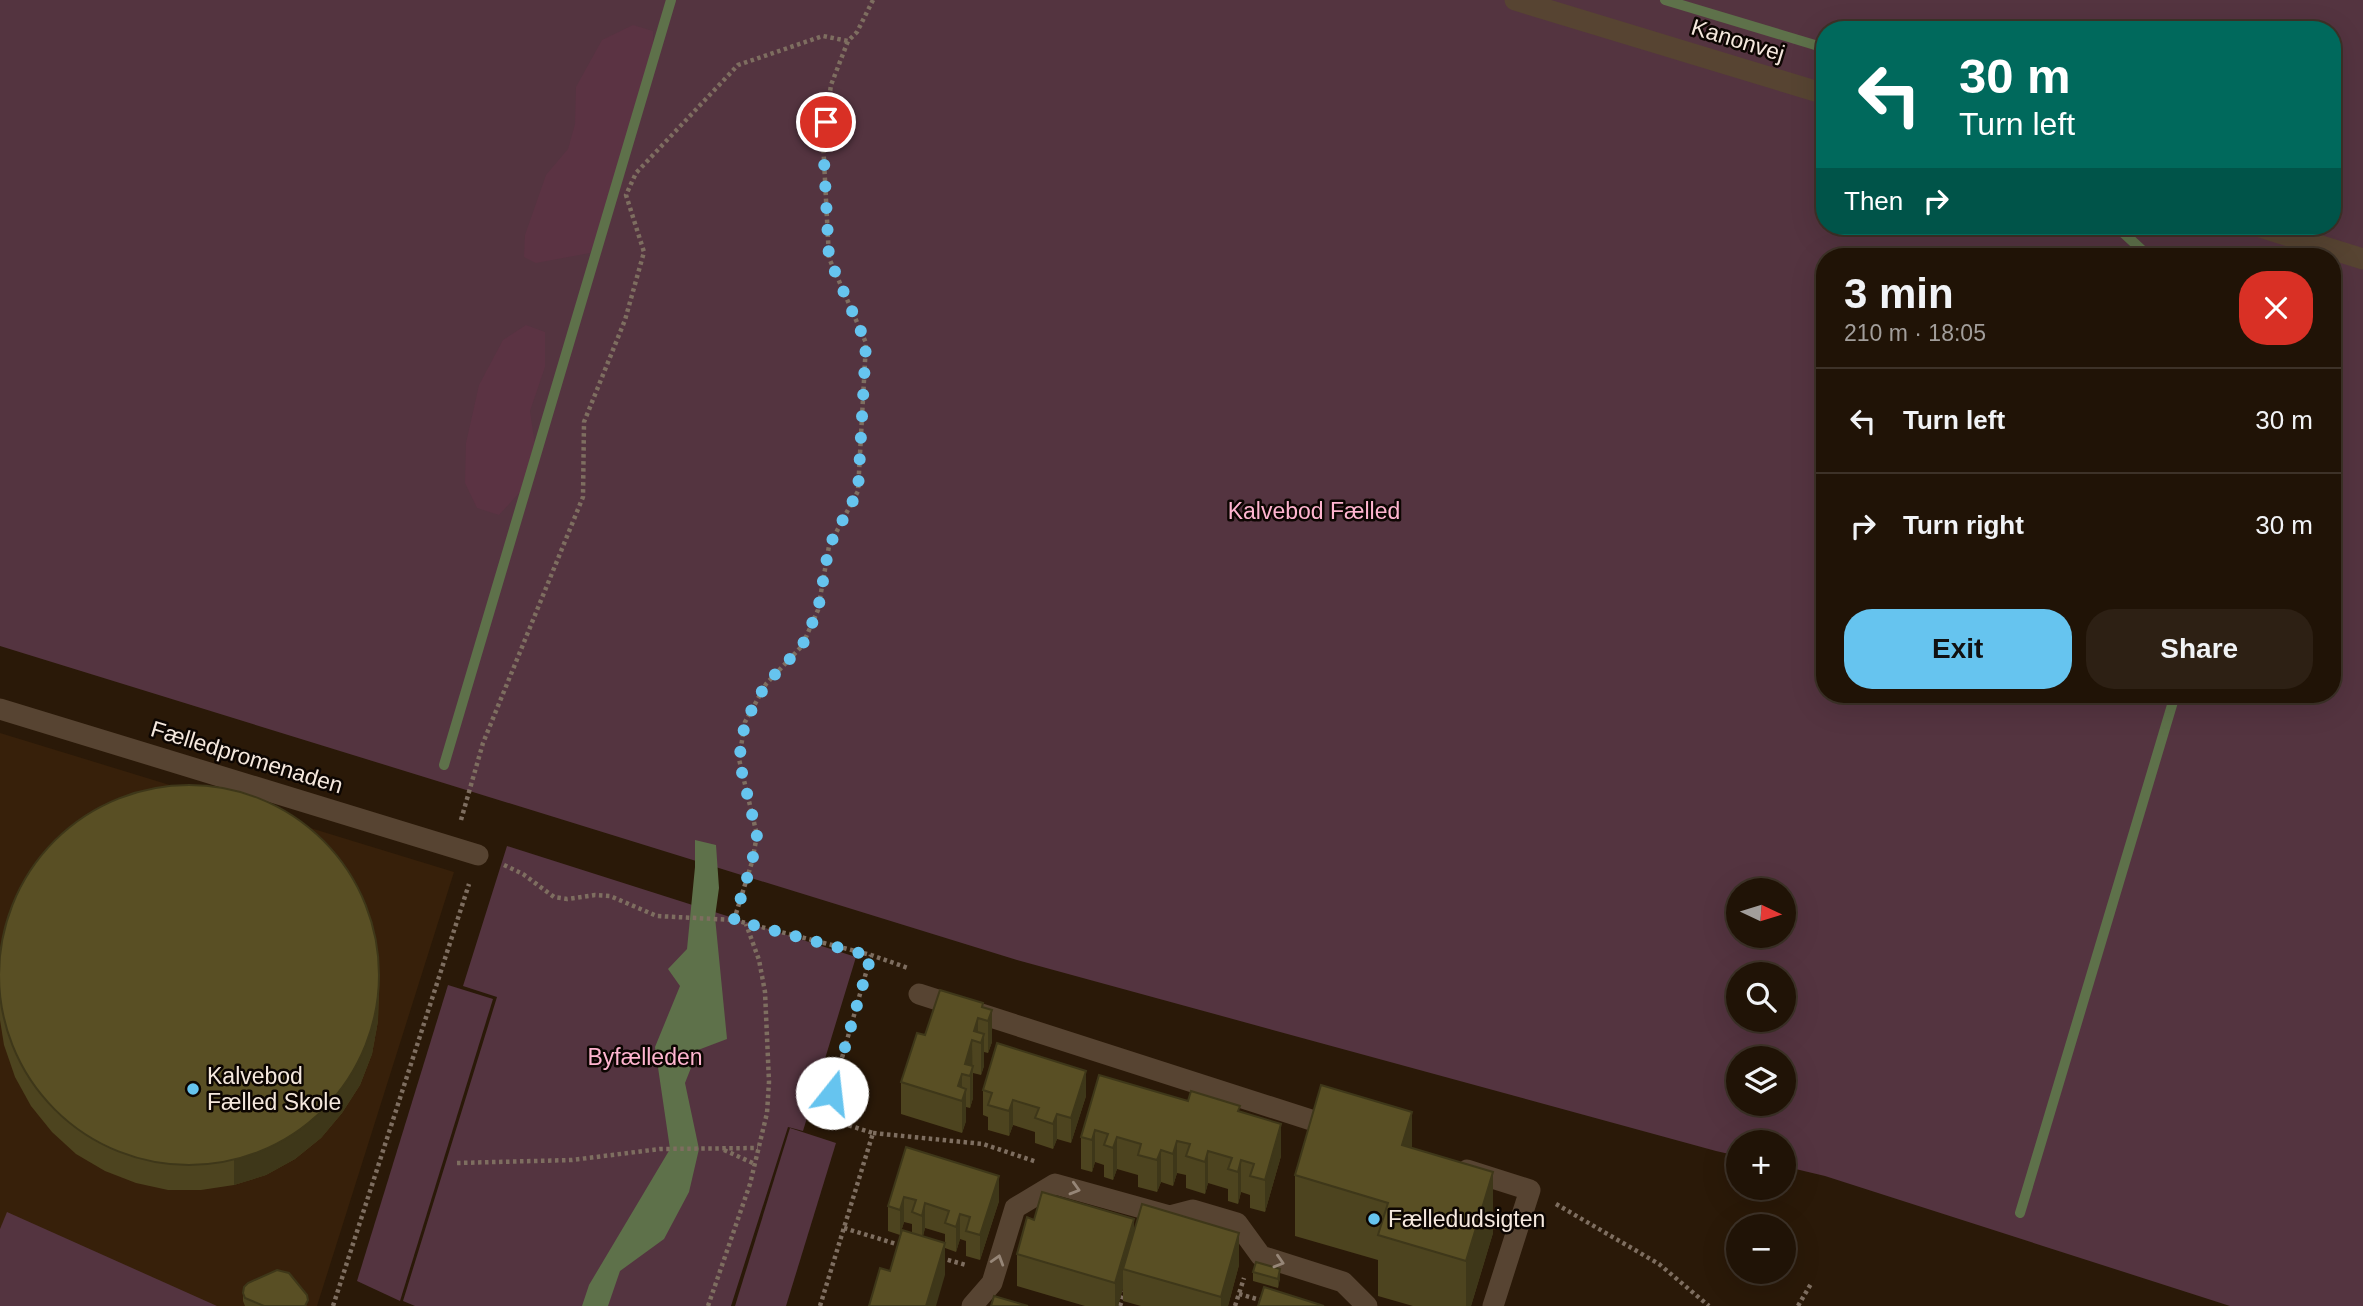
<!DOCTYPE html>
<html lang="en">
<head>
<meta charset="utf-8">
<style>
  :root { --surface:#201306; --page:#2d2014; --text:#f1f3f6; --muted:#a29e9b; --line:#3d3228; --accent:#66c4ef }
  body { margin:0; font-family:Arial,sans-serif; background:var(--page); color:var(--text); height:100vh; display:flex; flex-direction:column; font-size:26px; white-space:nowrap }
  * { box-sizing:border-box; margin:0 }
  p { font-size:23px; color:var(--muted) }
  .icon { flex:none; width:38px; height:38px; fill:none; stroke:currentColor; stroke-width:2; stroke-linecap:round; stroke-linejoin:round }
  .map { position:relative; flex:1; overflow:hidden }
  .sheet { position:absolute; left:1816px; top:248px; width:525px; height:455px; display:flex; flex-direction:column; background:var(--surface); border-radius:28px; box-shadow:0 7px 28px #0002,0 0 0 2px var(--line) }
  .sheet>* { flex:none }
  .hud { position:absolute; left:1816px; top:21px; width:525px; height:214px; border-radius:28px; box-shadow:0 7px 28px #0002,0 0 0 2px var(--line); background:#00695c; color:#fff; overflow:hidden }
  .needle { width:46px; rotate:94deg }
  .fabs { position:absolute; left:1726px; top:878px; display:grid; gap:14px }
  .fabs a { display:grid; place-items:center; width:70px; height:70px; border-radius:50%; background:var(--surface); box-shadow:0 7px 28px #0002,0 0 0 2px var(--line); font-size:35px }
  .pin { position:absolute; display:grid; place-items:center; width:60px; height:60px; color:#fff; margin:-30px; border:4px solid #fff; border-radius:50%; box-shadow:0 2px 7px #0007 }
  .me { position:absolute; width:77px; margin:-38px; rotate:16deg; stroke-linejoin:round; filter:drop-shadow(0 0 5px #0008) }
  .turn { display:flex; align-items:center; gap:24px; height:147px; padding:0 28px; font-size:32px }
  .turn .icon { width:91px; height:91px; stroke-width:2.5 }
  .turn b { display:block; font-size:49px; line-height:60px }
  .then { display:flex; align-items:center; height:66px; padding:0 28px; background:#0003; gap:14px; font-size:26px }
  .round { display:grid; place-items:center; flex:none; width:74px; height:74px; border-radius:28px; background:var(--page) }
  .summary { display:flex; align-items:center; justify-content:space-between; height:119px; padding:0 28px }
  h1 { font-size:42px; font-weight:600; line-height:52px }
  .action { display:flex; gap:14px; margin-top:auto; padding:14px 28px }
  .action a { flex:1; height:80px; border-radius:28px; background:var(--accent); color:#111; font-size:28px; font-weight:600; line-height:80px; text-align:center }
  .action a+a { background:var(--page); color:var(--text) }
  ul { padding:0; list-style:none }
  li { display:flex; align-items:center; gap:21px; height:105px; padding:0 28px; border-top:2px solid var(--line) }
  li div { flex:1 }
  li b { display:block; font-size:26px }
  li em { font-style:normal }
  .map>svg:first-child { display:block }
  .built { fill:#37200a }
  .green { fill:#543440; fill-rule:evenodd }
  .forest { fill:#5b3343 }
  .water { fill:#5e714a }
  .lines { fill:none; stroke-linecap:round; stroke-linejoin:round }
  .stream { stroke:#5e714a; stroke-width:10 }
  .path { stroke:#7e6e60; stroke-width:4.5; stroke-dasharray:3.5 3.5; stroke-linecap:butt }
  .lane { stroke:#574432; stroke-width:21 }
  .street { stroke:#574432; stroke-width:21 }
  .wall { fill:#4d441f; fill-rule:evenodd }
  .shaded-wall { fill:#3e3719 }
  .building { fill:#594f24; stroke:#3e3719; stroke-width:2 }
  .oneway { stroke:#968677 }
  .route { stroke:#66c4ef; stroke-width:12; stroke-dasharray:0 21.6 }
  .poi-dot { fill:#66c4ef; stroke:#0d0602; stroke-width:2.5 }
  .labels { text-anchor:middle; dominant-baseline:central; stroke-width:5; stroke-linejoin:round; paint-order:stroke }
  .street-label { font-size:23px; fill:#f5e8de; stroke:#0d0602 }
  .park-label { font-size:23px; fill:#ffb5d0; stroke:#0d0602 }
  .poi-label { font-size:23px; fill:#f5e8de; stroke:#0d0602; text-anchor:start }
</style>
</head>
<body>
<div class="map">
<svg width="2363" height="1306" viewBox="0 0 2363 1306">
  <rect width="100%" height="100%" fill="#2a1908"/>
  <path class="built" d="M0,733L454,872L317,1306H0Z"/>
  <g class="green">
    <path d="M0,0H2363V1306H2230L1825,1176L1783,1166V1143H1738V1156L1716,1151L1017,960L0,646ZM1825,30H2333V226H1825ZM1825,257H2333V695H1825ZM1738,891H1783V936H1738ZM1738,975H1783V1020H1738ZM1738,1059H1783V1104H1738Z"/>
    <path d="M507,846L856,957L803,1131L788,1127L731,1306H415L403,1301L497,997L463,986Z"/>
    <path d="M448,985L493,999L400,1301L357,1281Z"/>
    <path d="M790,1128L836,1143L786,1306H735Z"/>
    <path d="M7,1212L217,1306H0V1229Z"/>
  </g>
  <g class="forest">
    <path d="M633,25L653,31L654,74L610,218L590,253L536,263L524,257L525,235L546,175L568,149L575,124L576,87L602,40Z"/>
    <path d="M526,325L545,332V367L530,411L536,452L522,490L499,515L477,508L465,483L466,443L479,385L503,340Z"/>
  </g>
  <path class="water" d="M695,840L716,845L719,888L715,917L727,1039L698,1050L685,1083L699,1149L689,1192L664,1239L620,1271L608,1306H582L589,1285L670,1149L655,1047L680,986L668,969L687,949L695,867Z"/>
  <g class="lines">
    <g class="stream">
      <path d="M1665,0L1825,48"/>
      <path d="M2116,226L2143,251L2162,257"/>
      <path d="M444,765L671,0"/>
      <path d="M2020,1213L2175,695"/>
    </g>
    <g class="path">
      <path d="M461,820L483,743L583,497L584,422L625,320L644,252L626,195L636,173L738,65L823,36L848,41"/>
      <path d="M504,865L523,874L554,897L567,899L595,895L610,896L657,916L734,920L871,955L908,968"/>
      <path d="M734,920L752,862L757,835L739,759L745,722L766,684L802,646L818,610L829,546L858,491L866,343L829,258L823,141L831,85L848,41L857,32L873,0"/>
      <path d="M873,1133L983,1144L1037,1162"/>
      <path d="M724,1150L755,1164"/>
      <path d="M457,1163L572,1160L660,1149L758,1148"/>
      <path d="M1556,1204L1659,1264L1709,1306"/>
      <path d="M844,1228L903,1246"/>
      <path d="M941,1258L966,1265"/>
      <path d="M1239,1294L1264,1301"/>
      <path d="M333,1306L469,884"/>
      <path d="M708,1306L750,1184L767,1113L769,1082L765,992L759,960L746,924"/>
      <path d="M820,1306L873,1133L825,1118L871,955"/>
      <path d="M1120,1306L1125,1291"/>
      <path d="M1235,1306L1244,1278"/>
      <path d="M1798,1306L1812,1282"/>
    </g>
    <g class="lane">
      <path d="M1515,0L1825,94"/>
      <path d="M2257,226L2363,259"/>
      <path d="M919,994L1336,1128"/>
      <path d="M1467,1170L1530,1190L1493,1306"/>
    </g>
    <g class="street">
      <path d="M0,709L478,855"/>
      <path d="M972,1306L992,1283L1015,1208L1055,1184L1170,1216L1193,1210L1237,1223L1261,1256L1343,1282L1367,1306"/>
    </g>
  </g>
  <g class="wall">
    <path d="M0,954L379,988L378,1021L372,1054L360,1085L342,1113L321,1138L295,1159L266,1175L234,1185L201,1190H168L136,1183L105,1171L76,1154L52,1132L31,1106L15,1077L4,1045L0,1020Z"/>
    <path d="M983,1007L992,1010V1042L988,1053L984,1052V1066L981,1075L973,1073V1098L970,1108L966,1107V1121L962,1133L901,1114V1082L925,1035Z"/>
    <path d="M1099,1075L1188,1101L1240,1112L1281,1156L1265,1212L1250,1208V1195L1241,1192L1238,1204L1228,1201V1189L1208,1183L1205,1194L1186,1188V1175L1177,1173L1173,1186L1161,1182L1157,1192L1138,1187V1175L1117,1169L1113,1180L1104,1177V1165L1095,1162L1092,1172L1081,1169V1137Z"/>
    <path d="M983,1090L1086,1096L1071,1143L1057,1139L1053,1149L1035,1143V1132L1013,1125L1009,1136L988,1130V1117L983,1115Z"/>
    <path d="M906,1147L999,1201L980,1260L966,1256V1241L960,1239L956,1252L945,1248V1275L890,1271L912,1233V1224L904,1222L900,1235L888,1231V1206ZM925,1228L945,1234V1243L923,1236Z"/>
    <path d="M1412,1148L1493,1233L1471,1306H1413L1378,1296V1260L1295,1236V1175Z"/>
    <path d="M1034,1220L1134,1231L1239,1265L1228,1306H1141L1123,1301V1288L1118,1306H1085L1017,1286V1254Z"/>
    <path d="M1253,1272L1280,1278L1278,1288L1253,1281Z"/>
    <path d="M243,1293L308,1306H245L243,1301Z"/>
  </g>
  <g class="shaded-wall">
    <path d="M379,963L378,1021L372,1054L360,1085L342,1113L321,1138L295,1159L266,1175L234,1185V1160Z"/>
    <path d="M992,1010V1042L988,1053V1021Z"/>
    <path d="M978,1018V1042L974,1031Z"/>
    <path d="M984,1034V1066L981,1075V1043Z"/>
    <path d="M972,1040L973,1098L970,1108V1076L965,1064Z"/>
    <path d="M1086,1071V1096L1071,1143V1118Z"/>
    <path d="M962,1074V1099L966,1089V1121L962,1133V1101L958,1086Z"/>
    <path d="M1013,1100V1125L1009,1136V1111Z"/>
    <path d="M1412,1112V1172L1402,1145Z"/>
    <path d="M1057,1114V1139L1053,1149V1124Z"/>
    <path d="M1281,1124V1156L1265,1212V1180Z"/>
    <path d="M1095,1130V1162L1092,1172V1140Z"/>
    <path d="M1117,1137V1169L1113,1180V1148Z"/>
    <path d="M1177,1141V1173L1173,1186V1154Z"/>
    <path d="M1161,1150V1182L1157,1192V1160Z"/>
    <path d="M1208,1151V1183L1205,1194V1162Z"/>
    <path d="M1241,1160V1192L1238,1204V1172Z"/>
    <path d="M1493,1172V1233L1471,1306H1466V1261Z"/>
    <path d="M999,1176V1201L980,1260V1235Z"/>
    <path d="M904,1197V1222L900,1235V1210Z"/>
    <path d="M925,1203V1228L922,1240V1216Z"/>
    <path d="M960,1214V1239L956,1252V1227Z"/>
    <path d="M1134,1219V1251L1123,1269V1288L1118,1306H1115V1283Z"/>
    <path d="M1239,1233V1265L1228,1306H1221V1297Z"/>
    <path d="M945,1243V1275L936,1306H926Z"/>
    <path d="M1280,1269V1278L1278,1288V1279Z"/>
  </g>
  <g class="building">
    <circle cx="189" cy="975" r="190"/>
    <path d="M940,990L983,1003L982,1007L992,1010L988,1021L978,1018L974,1031L984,1034L981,1043L972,1040L965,1064L973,1066L970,1076L962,1074L958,1086L966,1089L962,1101L901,1082L917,1033L925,1035Z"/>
    <path d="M997,1043L1086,1071L1071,1118L1057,1114L1053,1124L1035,1118L1039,1108L1013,1100L1009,1111L988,1105L992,1093L983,1090Z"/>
    <path d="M1099,1075L1188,1101L1191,1091L1240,1106L1238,1111L1281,1124L1265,1180L1250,1176L1254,1164L1241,1160L1238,1172L1228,1169L1232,1158L1208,1151L1205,1162L1186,1156L1190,1144L1177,1141L1173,1154L1161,1150L1157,1160L1138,1155L1141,1144L1117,1137L1113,1148L1104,1145L1108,1134L1095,1130L1092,1140L1081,1137Z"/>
    <path d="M1321,1085L1412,1112L1402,1145L1493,1172L1466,1261L1378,1235L1388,1203L1295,1175Z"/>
    <path d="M906,1147L999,1176L980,1235L966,1231L970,1217L960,1214L956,1227L945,1223L949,1211L925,1203L922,1216L912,1212L916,1200L904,1197L900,1210L888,1206Z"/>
    <path d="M1042,1192L1134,1219L1115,1283L1017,1254L1027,1217L1034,1220Z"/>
    <path d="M1142,1204L1239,1233L1221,1297L1123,1269Z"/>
    <path d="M902,1230L945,1243L926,1306H869L880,1268L890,1271Z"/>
    <path d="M1256,1262L1280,1269L1278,1279L1253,1272Z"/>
    <path d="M277,1270L289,1273L307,1295L308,1300L305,1306H264L245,1298L243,1293L244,1287L248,1283Z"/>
    <path d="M1264,1287L1324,1306H1258Z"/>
    <path d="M994,1296L1028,1306H991Z"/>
  </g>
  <defs><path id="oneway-chevron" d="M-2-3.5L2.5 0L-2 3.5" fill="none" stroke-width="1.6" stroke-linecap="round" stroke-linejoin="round" transform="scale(1.75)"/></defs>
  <g class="oneway">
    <use href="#oneway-chevron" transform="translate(1075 1189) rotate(16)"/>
    <use href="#oneway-chevron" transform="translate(998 1260) rotate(-73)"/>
    <use href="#oneway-chevron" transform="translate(1279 1262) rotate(17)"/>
  </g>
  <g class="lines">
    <path class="route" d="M826,122L823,141L829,258L866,343L858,491L829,546L818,610L802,646L766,684L745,722L739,760L757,835L752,862L734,920L871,956L832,1093"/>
  </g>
  <g class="poi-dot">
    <circle cx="193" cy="1089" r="7"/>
    <circle cx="1374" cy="1219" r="7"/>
  </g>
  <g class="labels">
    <g class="street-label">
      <text transform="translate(1738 40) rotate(17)">Kanonvej</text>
      <text transform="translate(247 757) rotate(17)">Fælledpromenaden</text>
    </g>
    <g class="park-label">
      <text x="1314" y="511">Kalvebod Fælled</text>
      <text x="645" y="1057">Byfælleden</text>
    </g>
    <g class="poi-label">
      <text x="207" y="1076">Kalvebod<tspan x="207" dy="26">Fælled Skole</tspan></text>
      <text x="1388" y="1219">Fælledudsigten</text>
    </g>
  </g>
</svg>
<div class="fabs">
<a><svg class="needle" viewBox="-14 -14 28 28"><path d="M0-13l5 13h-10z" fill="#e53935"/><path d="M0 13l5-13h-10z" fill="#a29e9b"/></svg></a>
<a><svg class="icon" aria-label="search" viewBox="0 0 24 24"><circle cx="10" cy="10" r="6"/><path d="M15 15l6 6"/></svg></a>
<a><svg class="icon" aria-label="layers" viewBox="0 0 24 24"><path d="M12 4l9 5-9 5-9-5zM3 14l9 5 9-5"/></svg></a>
<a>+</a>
<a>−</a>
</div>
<div class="pin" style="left:826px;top:122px;background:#d93025"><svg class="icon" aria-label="arrive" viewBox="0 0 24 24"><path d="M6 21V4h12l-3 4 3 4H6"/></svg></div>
<svg class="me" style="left:832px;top:1093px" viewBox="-20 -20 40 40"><circle r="19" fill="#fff"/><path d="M0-13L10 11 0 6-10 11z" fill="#66c4ef"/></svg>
<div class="hud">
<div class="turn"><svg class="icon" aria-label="left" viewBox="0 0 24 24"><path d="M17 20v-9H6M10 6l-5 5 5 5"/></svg><div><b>30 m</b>Turn left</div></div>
<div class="then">Then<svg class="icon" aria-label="right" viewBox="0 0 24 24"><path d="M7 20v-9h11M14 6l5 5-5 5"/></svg></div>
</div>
<section class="sheet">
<div class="summary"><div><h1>3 min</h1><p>210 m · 18:05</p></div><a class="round" style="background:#d93025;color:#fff"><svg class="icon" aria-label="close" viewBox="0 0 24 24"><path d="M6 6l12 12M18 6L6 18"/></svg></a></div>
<ul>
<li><svg class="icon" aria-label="left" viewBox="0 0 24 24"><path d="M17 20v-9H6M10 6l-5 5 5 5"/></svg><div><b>Turn left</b></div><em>30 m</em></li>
<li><svg class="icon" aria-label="right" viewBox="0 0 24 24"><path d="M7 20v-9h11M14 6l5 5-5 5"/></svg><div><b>Turn right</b></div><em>30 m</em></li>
</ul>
<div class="action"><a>Exit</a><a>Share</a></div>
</section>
</div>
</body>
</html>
